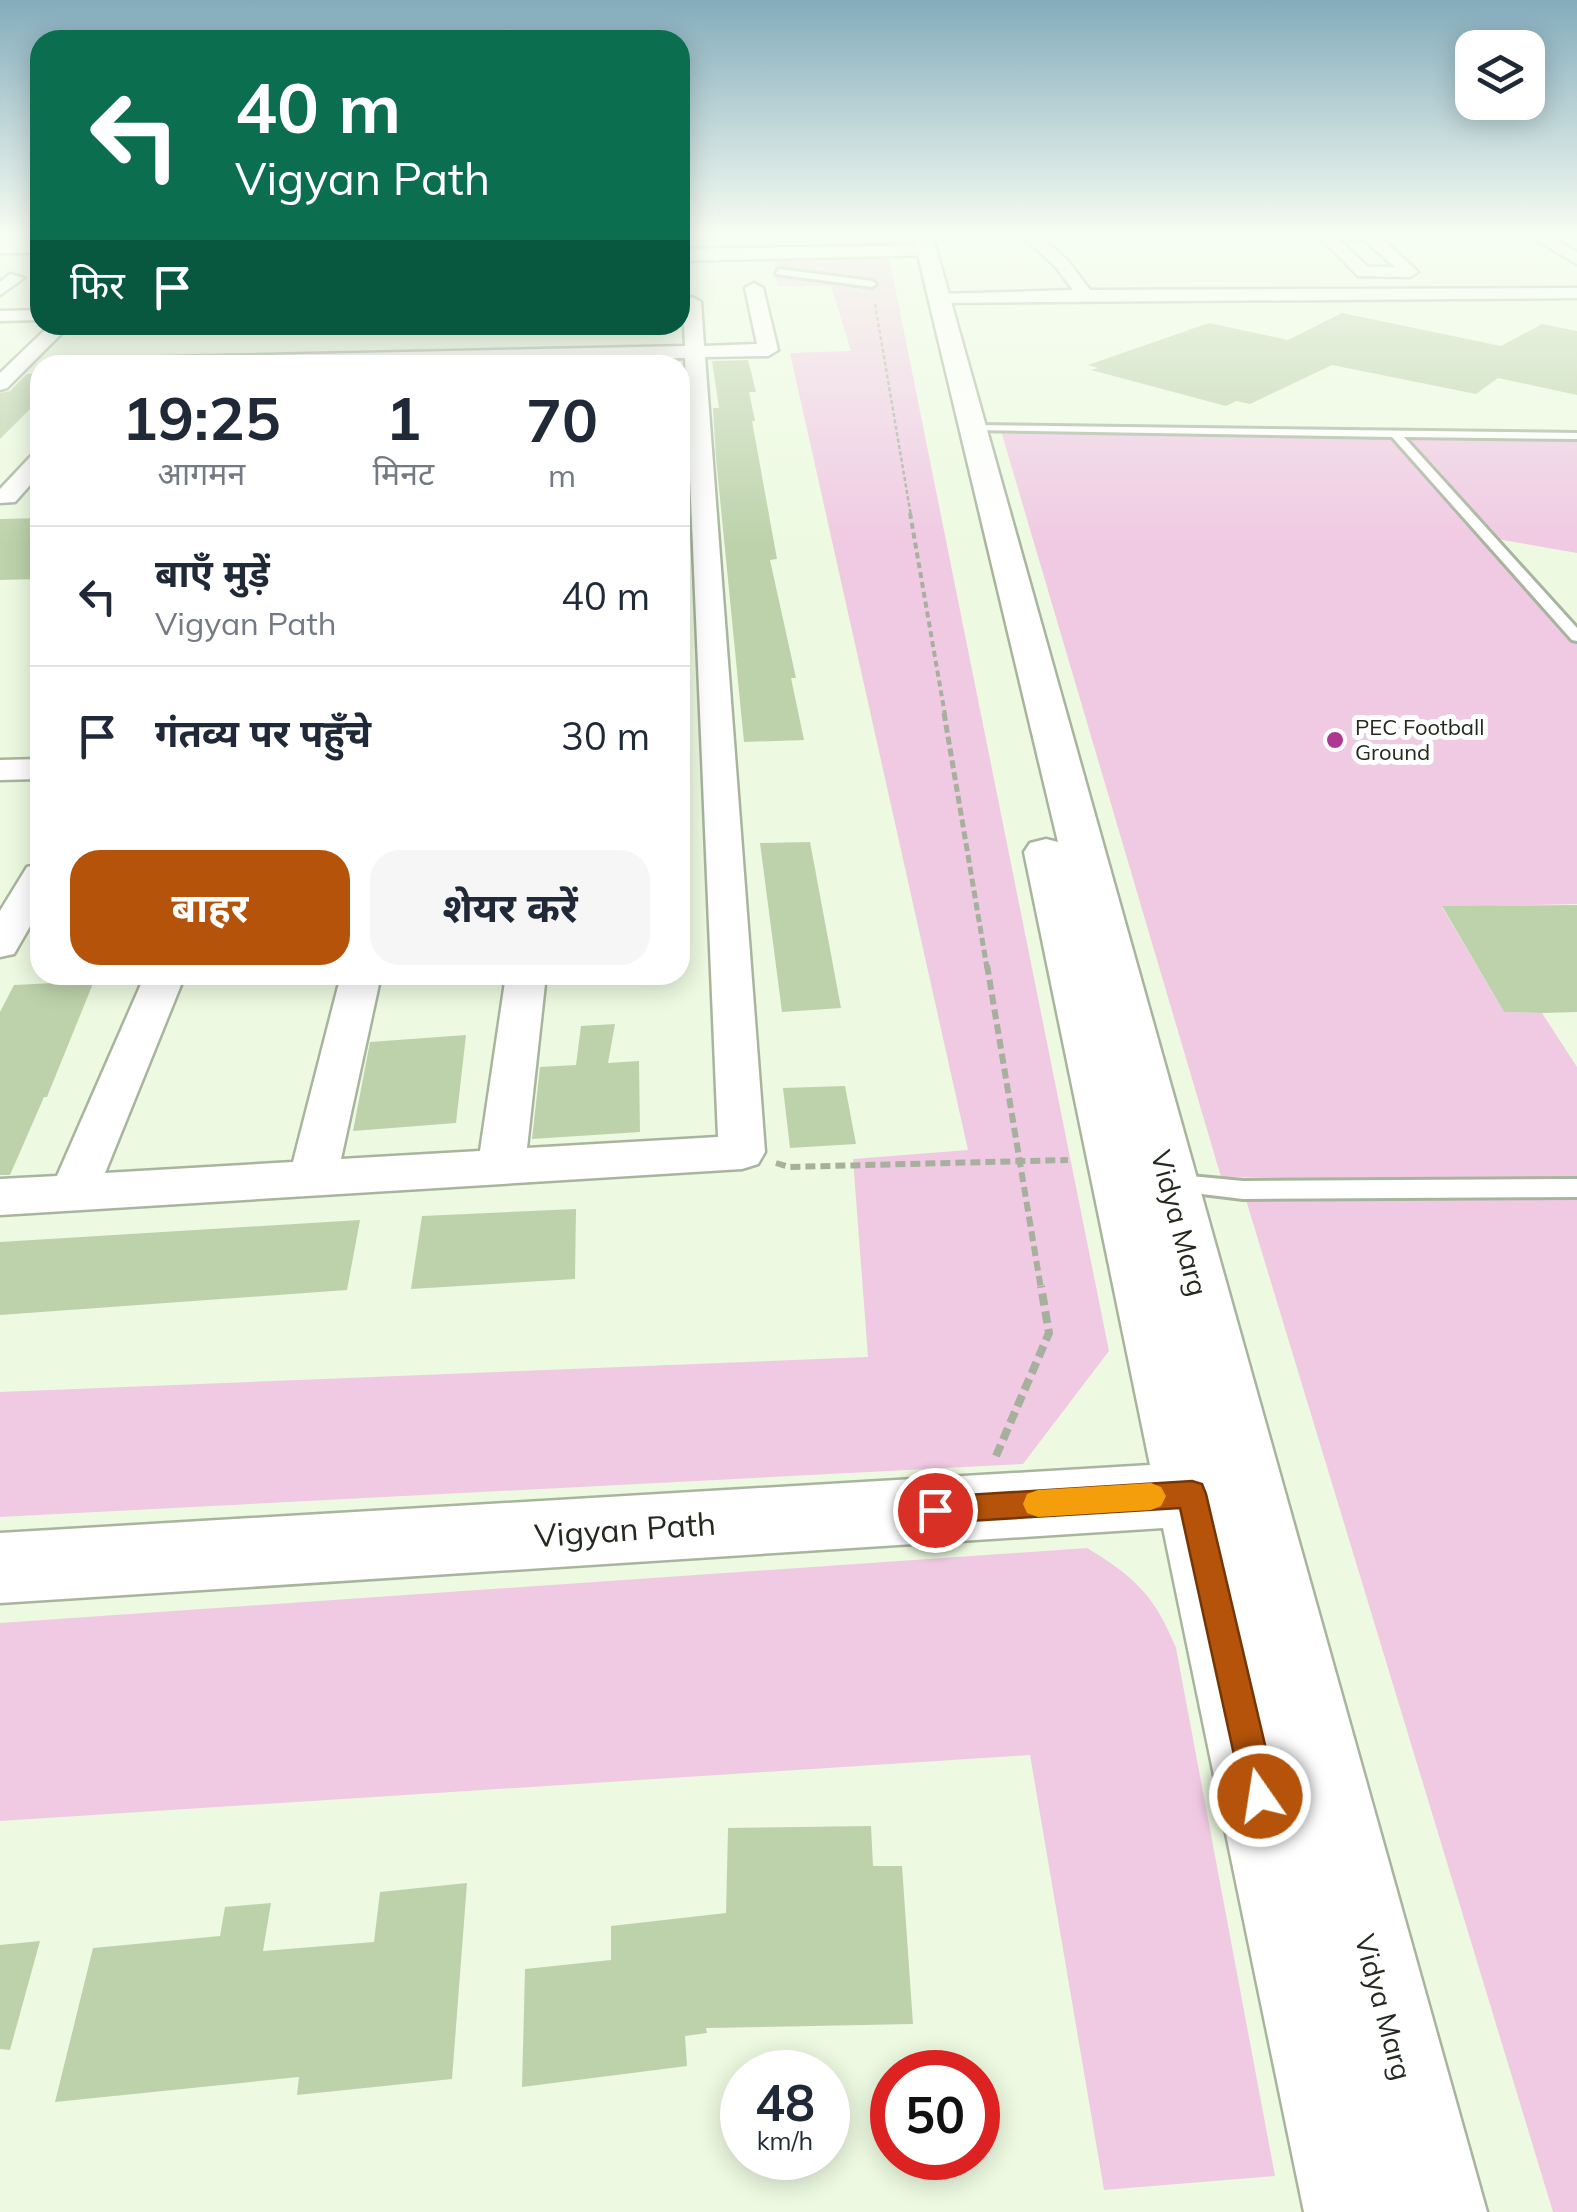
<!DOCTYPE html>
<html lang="hi">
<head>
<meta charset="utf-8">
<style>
  :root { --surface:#fff; --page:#f6f6f7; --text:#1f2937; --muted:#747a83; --line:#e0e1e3; --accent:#b45309 }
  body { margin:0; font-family:Mulish,"Noto Sans Devanagari",sans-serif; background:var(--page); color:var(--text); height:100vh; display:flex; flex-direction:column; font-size:38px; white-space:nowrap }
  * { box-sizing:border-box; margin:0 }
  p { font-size:32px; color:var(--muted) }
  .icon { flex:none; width:55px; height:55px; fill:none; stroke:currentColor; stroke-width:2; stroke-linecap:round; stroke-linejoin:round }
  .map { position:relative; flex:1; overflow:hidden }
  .drawer { position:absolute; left:30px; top:355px; width:660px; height:630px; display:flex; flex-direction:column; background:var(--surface); border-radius:30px; box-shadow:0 5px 25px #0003 }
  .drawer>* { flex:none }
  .banner { position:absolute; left:30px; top:30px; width:660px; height:305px; border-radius:30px; box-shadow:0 5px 25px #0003; background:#0b6e4f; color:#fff; overflow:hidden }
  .buttons { position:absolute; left:1455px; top:30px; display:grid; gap:20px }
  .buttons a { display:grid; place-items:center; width:90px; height:90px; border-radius:20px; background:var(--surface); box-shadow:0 5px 25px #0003; font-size:50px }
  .speed { position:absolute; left:720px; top:2050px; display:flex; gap:20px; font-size:50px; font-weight:700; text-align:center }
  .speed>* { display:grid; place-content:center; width:130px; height:130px; border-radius:50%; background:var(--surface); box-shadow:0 5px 25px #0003; line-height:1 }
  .speed small { font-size:25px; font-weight:400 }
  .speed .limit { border:15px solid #d22; background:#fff; color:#111 }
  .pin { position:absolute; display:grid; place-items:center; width:85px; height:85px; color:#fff; margin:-42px; border:5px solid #fff; border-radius:50%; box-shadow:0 2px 10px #0007 }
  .me { position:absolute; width:110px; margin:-55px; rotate:347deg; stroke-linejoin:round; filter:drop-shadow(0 0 8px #0008) }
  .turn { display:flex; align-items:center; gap:35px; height:210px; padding:0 40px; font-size:45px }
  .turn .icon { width:130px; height:130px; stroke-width:2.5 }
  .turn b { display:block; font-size:70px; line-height:85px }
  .then { display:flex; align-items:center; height:95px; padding:0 40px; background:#0003; gap:20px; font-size:38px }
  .eta { display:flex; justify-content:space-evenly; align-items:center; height:170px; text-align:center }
  .eta b { font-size:60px; font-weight:700; line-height:70px }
  .cta { display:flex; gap:20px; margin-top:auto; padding:20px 40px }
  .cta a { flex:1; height:115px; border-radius:30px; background:var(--accent); color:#fff; font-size:40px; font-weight:700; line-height:115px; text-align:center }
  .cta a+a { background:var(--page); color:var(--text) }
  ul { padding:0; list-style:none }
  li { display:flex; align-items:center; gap:30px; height:140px; padding:0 40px; border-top:2px solid var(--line) }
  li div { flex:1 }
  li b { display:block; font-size:38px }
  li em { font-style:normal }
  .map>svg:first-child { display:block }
  .green { fill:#f0cae3 }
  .building { fill:#bdd2ab }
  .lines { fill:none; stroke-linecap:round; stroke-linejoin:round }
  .service-casing { stroke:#a8b59e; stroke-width:6 }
  .minor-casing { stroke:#a8b59e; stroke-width:5 }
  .tertiary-casing { stroke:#a8b59e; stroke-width:5 }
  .secondary-casing { stroke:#a8b59e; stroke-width:5 }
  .path-far4 { stroke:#a6b09d; stroke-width:2.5; stroke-dasharray:4 2.5; stroke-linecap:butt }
  .path-far3 { stroke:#a6b09d; stroke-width:4; stroke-dasharray:6 4; stroke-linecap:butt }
  .path-far2 { stroke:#a6b09d; stroke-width:5; stroke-dasharray:8 4; stroke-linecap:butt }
  .path-far1 { stroke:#a6b09d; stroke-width:6; stroke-dasharray:10 5; stroke-linecap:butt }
  .path { stroke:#a6b09d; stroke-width:8; stroke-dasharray:12 6; stroke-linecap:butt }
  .service { fill:#fff; fill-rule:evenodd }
  .minor { fill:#fff; fill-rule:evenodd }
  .tertiary { fill:#fff; fill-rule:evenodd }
  .secondary { fill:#fff; fill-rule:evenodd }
  .route { fill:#b45309; stroke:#753606; stroke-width:2.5 }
  .slow { fill:#f59e0b }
  .poi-dot { fill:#ae3890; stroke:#fff; stroke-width:4 }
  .labels { text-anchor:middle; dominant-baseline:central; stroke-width:10; stroke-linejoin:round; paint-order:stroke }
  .far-poi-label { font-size:22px; fill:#252a21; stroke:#fff; text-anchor:start }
  .street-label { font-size:28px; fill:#252a21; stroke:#fff }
  .near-street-label { font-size:32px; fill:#252a21; stroke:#fff }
</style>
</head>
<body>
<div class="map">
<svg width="1577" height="2212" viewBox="0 0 1577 2212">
  <rect width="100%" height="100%" fill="#edfae1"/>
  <g class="green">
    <path d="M889,257L1109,1351L1023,1464L0,1517V1392L868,1357L853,1159L968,1150L790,353L851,351L831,286H777L774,259Z"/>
    <path d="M1001,431L1394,435L1577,640V904L1442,907L1504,1012L1542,1013L1577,1067V1182L1221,1177Z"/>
    <path d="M1397,435L1577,437V553L1491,538Z"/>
    <path d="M1243,1190L1577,1192V2212H1553Z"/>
    <path d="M1087,1548C1135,1577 1155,1596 1176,1648L1275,2176L1104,2190L1030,1755L0,1821V1623Z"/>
  </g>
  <g class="building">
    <path d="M1342,313L1501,346L1542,324L1577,331V395L1498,378L1476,394L1332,365L1250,404L1236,401L1226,406L1091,370L1098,368L1088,365L1209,323L1288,340Z"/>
    <path d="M748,360L756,392H749L755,421H752L777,559L770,560L796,678H791L804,740L744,742L716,458L713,408H719L712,361Z"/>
    <path d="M40,373V399L0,439V393L10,391L27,374Z"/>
    <path d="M40,518V579L0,580V519Z"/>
    <path d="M810,842L841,1008L782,1012L760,843Z"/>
    <path d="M1577,905V1012L1542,1013L1504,1012L1442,906Z"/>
    <path d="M94,981L47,1097H44L10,1175H0V1012L14,985Z"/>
    <path d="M615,1024L608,1063L639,1061L640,1132L532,1139L540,1067L576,1065L581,1026Z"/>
    <path d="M466,1035L456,1123L353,1131L370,1042Z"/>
    <path d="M845,1086L856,1144L790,1148L783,1088Z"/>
    <path d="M576,1209L575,1279L411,1289L422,1216Z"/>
    <path d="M360,1220L347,1290L0,1315V1242Z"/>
    <path d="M871,1826L873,1866H902L913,2024L706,2028L707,2033L685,2036L687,2066L522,2087L525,1969L611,1960V1926L726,1913L728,1828Z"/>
    <path d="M467,1883L452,2079L297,2095L299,2077L55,2102L93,1948L220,1936L225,1907L271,1903L263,1951L374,1942L380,1892Z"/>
    <path d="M40,1941L10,2050L0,2049V1945Z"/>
  </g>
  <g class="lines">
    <g class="service-casing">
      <g id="service">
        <path d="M779,269L872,281L876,284L872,287L776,274Z"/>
        <path d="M973,425L1577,433V439L1404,437L1577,628V641L1572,640L1392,437L969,430Z"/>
        <path d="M1169,1174L1243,1181L1577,1179V1197L1243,1199L1161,1189L1157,1183L1161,1177Z"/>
      </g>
    </g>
    <g class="minor-casing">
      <g id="minor">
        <path d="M1020,234H1037L1068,261L1090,290L1577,288V298L933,303L930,299L939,294L1073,290L1056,267Z"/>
        <path d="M1317,234H1377L1418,272L1410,277L1358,276ZM1338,239H1363L1395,267H1368Z"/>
        <path d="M1526,234H1545L1577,252V264Z"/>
        <path d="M10,274L24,278L0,295V282Z"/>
        <path d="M754,283L763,288L778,350L768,356L705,357L765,1152L758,1164L742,1169L0,1215V1179L57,1176L145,975H185L105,1173L293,1162L341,975H381L341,1159L480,1151L506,975H546L527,1148L718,1137L685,358L351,365H69L79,359L685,346L683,302L692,297L701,302L704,346L757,344L745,288Z"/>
        <path d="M40,310V320L0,321V311Z"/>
        <path d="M50,325H70L7,388L0,390V373Z"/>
        <path d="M40,453V474L15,502L0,503V489L32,455Z"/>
        <path d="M40,759V779L0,780V760Z"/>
        <path d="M40,864V909L14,954L0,957V911L27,867Z"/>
      </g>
    </g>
    <g class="tertiary-casing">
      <g id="tertiary">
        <rect x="0" y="241" width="40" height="12"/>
        <path d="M927,245L934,247V255L680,261V249Z"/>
      </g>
    </g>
    <g class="secondary-casing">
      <path id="secondary" d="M913,234H932L1487,2212H1304L1163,1528L0,1603V1533L1150,1465L1024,852L1030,843L1046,839L1058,842Z"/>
    </g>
    <path class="path-far4" d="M875,304L911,516"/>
    <path class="path-far3" d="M910,513L945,715"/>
    <path class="path-far2" d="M944,713L987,968"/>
    <g class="path-far1">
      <path d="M987,965L1041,1289"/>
      <path d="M776,1163L789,1167L1068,1160"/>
    </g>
    <path class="path" d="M996,1456L1049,1333L1041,1286"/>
    <use href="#service" class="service"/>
    <use href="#minor" class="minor"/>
    <use href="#tertiary" class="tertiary"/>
    <use href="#secondary" class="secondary"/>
  </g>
  <linearGradient id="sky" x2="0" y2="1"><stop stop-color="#83acbc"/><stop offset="0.43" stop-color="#f7fdf2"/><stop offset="1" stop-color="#f7fdf2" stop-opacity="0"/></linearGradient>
  <rect width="1577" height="544" fill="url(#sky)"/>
  <path class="route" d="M1192,1481L1202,1484L1206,1494L1277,1796L1272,1808L1260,1813L1248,1808L1243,1796L1180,1508L935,1523L924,1519L920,1510L924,1501L935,1497Z"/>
  <path class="slow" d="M1151,1483L1161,1487L1166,1496L1161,1506L1151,1510L1038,1517L1027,1513L1023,1504L1027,1494L1038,1490Z"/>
  <circle class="poi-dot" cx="1335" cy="740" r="10"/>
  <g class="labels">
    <g class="far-poi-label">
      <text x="1355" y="727">PEC Football<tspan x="1355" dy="25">Ground</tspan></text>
    </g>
    <g class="street-label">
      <text transform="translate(1180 1223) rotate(75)">Vidya Marg</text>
      <text transform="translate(1384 2007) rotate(75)">Vidya Marg</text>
    </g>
    <g class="near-street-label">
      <text transform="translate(625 1529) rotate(-4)">Vigyan Path</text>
    </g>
  </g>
</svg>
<div class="buttons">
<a><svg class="icon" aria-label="layers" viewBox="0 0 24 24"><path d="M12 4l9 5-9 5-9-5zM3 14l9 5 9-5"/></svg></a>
</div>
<div class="speed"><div>48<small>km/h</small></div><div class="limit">50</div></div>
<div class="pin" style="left:935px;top:1510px;background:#d93025"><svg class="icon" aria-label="arrive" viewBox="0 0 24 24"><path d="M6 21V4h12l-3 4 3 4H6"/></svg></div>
<svg class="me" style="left:1260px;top:1796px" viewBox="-20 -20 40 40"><circle r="17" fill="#b45309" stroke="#fff" stroke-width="3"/><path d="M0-11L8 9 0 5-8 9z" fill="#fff"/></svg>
<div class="banner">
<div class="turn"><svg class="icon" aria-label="left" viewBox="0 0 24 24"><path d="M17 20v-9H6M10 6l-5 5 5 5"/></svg><div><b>40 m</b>Vigyan Path</div></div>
<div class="then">फिर<svg class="icon" aria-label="arrive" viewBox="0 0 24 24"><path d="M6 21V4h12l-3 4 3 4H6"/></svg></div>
</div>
<section class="drawer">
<div class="eta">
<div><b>19:25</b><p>आगमन</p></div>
<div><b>1</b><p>मिनट</p></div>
<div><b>70</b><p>m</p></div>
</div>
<ul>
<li><svg class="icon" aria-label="left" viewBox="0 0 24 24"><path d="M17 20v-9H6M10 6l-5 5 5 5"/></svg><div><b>बाएँ मुड़ें</b><p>Vigyan Path</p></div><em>40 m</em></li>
<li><svg class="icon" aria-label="arrive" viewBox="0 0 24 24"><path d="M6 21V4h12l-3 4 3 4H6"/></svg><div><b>गंतव्य पर पहुँचे</b></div><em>30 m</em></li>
</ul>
<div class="cta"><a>बाहर</a><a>शेयर करें</a></div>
</section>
</div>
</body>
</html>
